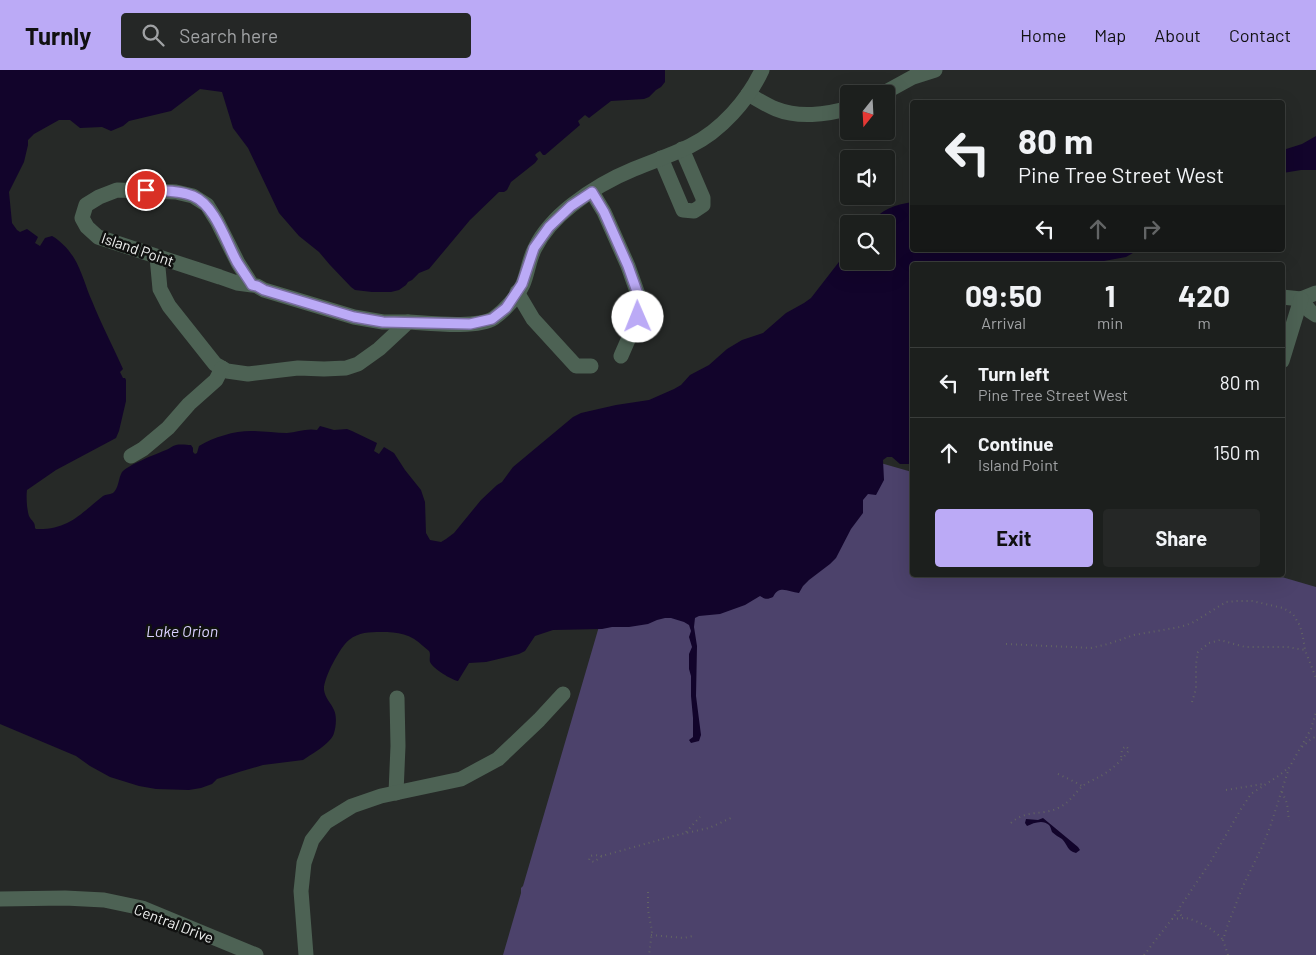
<!DOCTYPE html>
<html lang="en">
<head>
<meta charset="utf-8">
<style>
  :root { --surface:#1c1f1d; --page:#252726; --text:#f1f3f6; --muted:#a0a2a4; --line:#3a3d3b; --accent:#bbaaf6 }
  body { margin:0; font-family:Barlow,sans-serif; background:var(--page); color:var(--text); height:100vh; display:flex; flex-direction:column; font-size:19px; white-space:nowrap }
  * { box-sizing:border-box; margin:0 }
  p { font-size:16px; color:var(--muted) }
  .icon { flex:none; width:28px; height:28px; fill:none; stroke:currentColor; stroke-width:2; stroke-linecap:round; stroke-linejoin:round }
  .map { position:relative; flex:1; overflow:hidden }
  .panel { position:absolute; left:910px; top:192px; width:375px; height:315px; display:flex; flex-direction:column; background:var(--surface); border-radius:5px; box-shadow:0 5px 20px #0002,0 0 0 1px var(--line) }
  .panel>* { flex:none }
  .top-card { position:absolute; left:910px; top:30px; width:375px; height:152px; border-radius:5px; box-shadow:0 5px 20px #0002,0 0 0 1px var(--line); background:#1c1f1d; color:var(--text); overflow:hidden }
  .needle { width:32px; rotate:198deg }
  .fabs { position:absolute; left:840px; top:15px; display:grid; gap:10px }
  .fabs a { display:grid; place-items:center; width:55px; height:55px; border-radius:5px; background:var(--surface); box-shadow:0 5px 20px #0002,0 0 0 1px var(--line); font-size:25px }
  .pin { position:absolute; display:grid; place-items:center; width:42px; height:42px; color:#fff; margin:-21px; border:2px solid #fff; border-radius:50%; box-shadow:0 1px 5px #0007 }
  .me { position:absolute; width:55px; margin:-28px; rotate:359deg; stroke-linejoin:round; filter:drop-shadow(0 0 4px #0008) }
  .turn { display:flex; align-items:center; gap:18px; height:105px; padding:0 25px; font-size:22px }
  .turn .icon { width:65px; height:65px; stroke-width:2.5 }
  .turn b { display:block; font-size:35px; line-height:42px }
  .lanes { display:flex; align-items:center; height:48px; padding:0 25px; background:#0003; justify-content:center; gap:25px; direction:ltr }
  .lanes .off { opacity:.35 }
  .eta { display:flex; justify-content:space-evenly; align-items:center; height:85px; text-align:center }
  .eta b { font-size:30px; font-weight:700; line-height:35px }
  .cta { display:flex; gap:10px; margin-top:auto; padding:10px 25px }
  .cta a { flex:1; height:58px; border-radius:5px; background:var(--accent); color:#111; font-size:20px; font-weight:700; line-height:58px; text-align:center }
  .cta a+a { background:var(--page); color:var(--text) }
  ul { padding:0; list-style:none }
  li { display:flex; align-items:center; gap:15px; height:70px; padding:0 25px; border-top:1px solid var(--line) }
  li div { flex:1 }
  li b { display:block; font-size:19px }
  li em { font-style:normal }
  header { display:flex; align-items:center; gap:30px; box-sizing:border-box; height:70px; padding:0 25px; background:var(--accent); color:#111 }
  header strong { font-size:24px }
  nav { display:flex; gap:28px; margin-inline-start:auto; font-size:18px }
  .search { width:350px; height:45px; background:var(--page); display:flex; align-items:center; gap:12px; box-sizing:border-box; padding:0 18px; border-radius:5px; color:var(--muted); font-size:19px }
  .map>svg:first-child { display:block }
  .green { fill:#4c426b }
  .water { fill:#12042b }
  .lines { fill:none; stroke-linecap:round; stroke-linejoin:round }
  .path { stroke:#626463; stroke-width:2; stroke-dasharray:1 4; stroke-linecap:butt }
  .minor { stroke:#4d6254; stroke-width:15 }
  .route-casing { stroke:#7a6ea0; stroke-width:12 }
  .route { stroke:#bbaaf6; stroke-width:9 }
  .labels { text-anchor:middle; dominant-baseline:central; stroke-width:5; stroke-linejoin:round; paint-order:stroke }
  .street-label { font-size:15px; fill:#eceeed; stroke:#101110 }
  .water-label { font-size:16px; font-style:italic; fill:#dad1ff; stroke:#101110 }
</style>
</head>
<body>
<header>
<strong>Turnly</strong>
<div class="search"><svg class="icon" aria-label="search" viewBox="0 0 24 24"><circle cx="10" cy="10" r="6"/><path d="M15 15l6 6"/></svg>Search here</div>
<nav><a>Home</a><a>Map</a><a>About</a><a>Contact</a></nav>
</header>
<div class="map">
<svg width="1316" height="885" viewBox="0 0 1316 885">
  <rect width="100%" height="100%" fill="#262927"/>
  <path class="green" d="M665,331L912,402V505H1275L1316,517V885H503L521,823V818L523,816Z"/>
  <g class="water">
    <path d="M0,0H665V12L661,17L656,20L649,27L644,29L611,31L589,48L585,45L578,51L580,55L545,85H543L540,81L537,83L535,85L538,89L535,93L511,112L507,120L504,122H499L470,150L429,199L419,203L412,210L408,212L406,215L399,220L391,222H372L355,220L351,217L330,195L319,182L299,166L279,143L248,78L233,58L222,22L200,19L171,41L129,51L123,56L111,61L102,57L80,58L70,50H59L34,64L28,70V75L24,92L9,122L12,153L17,160L20,162L27,159L38,167L35,173L40,176L45,168L52,166C61,171 69,180 74,188C82,201 86,218 92,231C101,254 113,276 123,299L120,302L123,308H125L126,310V331L119,361L116,368L56,400L27,420C26,427 27,440 29,446C32,452 35,451 35,458L36,459C69,460 80,444 103,426C106,424 109,425 113,423C119,418 118,409 122,402C128,395 156,384 166,380C169,379 172,376 176,375C181,374 187,375 191,375L193,378V382L195,384L197,383L199,376C214,367 234,361 251,361C263,361 275,363 287,363C297,362 307,358 317,360L320,356L334,360L347,359L352,361L377,373L374,381L379,384L384,377L394,383L405,400L421,420L425,432L426,463L430,470L441,472L446,469L454,463L481,430L497,415L502,412L513,397L573,347L581,343L616,335L649,330L674,319L681,315L690,305L709,295L727,279L742,270L763,263L786,243L804,233L811,228L849,179V191H886V154H870C881,139 895,135 912,132V180H1138L1126,187L1082,195H912V394H900L892,387H887L883,390L884,410L876,425L868,424L863,430V443L851,459L836,488L830,494L809,510L803,516L799,523C789,522 779,514 773,527C767,530 765,529 760,526L745,535L720,544L699,546L695,548L694,557L697,576L696,626L701,665L699,671L691,673L689,670L693,667V648L691,626V606L689,599V584L692,577L689,567L691,561L689,555L684,552L671,548H665L657,550L648,554L629,557H612L602,559L553,560L535,566L525,581L519,584L486,592L469,593L458,611C452,610 433,599 430,592C429,589 431,584 429,581C427,579 425,578 423,576C411,564 398,562 381,562C369,562 359,562 349,570C340,577 323,609 324,620C325,628 331,633 334,640C337,646 336,657 334,663C332,672 314,683 306,688L303,690L263,695L239,702L217,709L212,714L201,718L189,720L156,719L139,716L110,707L90,696L76,686L0,654Z"/>
    <path d="M1316,66V100H1301L1283,103V80L1302,74Z"/>
    <path d="M1043,748L1078,777L1080,780L1076,783C1067,781 1068,775 1062,769C1059,767 1055,765 1052,762C1051,760 1051,757 1049,755C1043,749 1033,753 1027,756L1025,753L1026,749L1038,750Z"/>
  </g>
  <g class="lines">
    <g class="path">
      <path d="M1006,574L1091,578L1108,574L1134,565L1180,557L1192,553L1226,532L1237,531H1252L1283,538L1293,544L1300,556L1303,567L1305,580L1316,608"/>
      <path d="M1192,632L1196,619V594L1198,582L1209,573L1220,570L1245,577H1287L1305,580"/>
      <path d="M1302,677L1312,668L1316,667"/>
      <path d="M1058,704L1075,712L1082,716"/>
      <path d="M1226,720L1263,714"/>
      <path d="M1282,722L1287,733L1289,751"/>
      <path d="M1011,753C1026,739 1042,746 1058,738C1070,733 1075,722 1084,715C1088,712 1093,710 1097,708C1109,702 1122,691 1129,680L1126,676L1122,679L1121,689"/>
      <path d="M686,762L700,747"/>
      <path d="M602,786L595,785L590,786L589,790L594,792L602,786L677,765L709,758L733,747"/>
      <path d="M648,822V840L652,861L649,885"/>
      <path d="M1179,840L1181,845L1184,848"/>
      <path d="M1172,849C1176,849 1181,848 1185,848C1198,850 1215,860 1223,870"/>
      <path d="M651,865L684,868L693,866"/>
      <path d="M1144,885L1172,849L1211,791L1241,739L1251,724L1266,714L1277,707L1287,699"/>
      <path d="M1228,885L1223,870L1227,857L1243,816L1263,775L1270,757L1289,698L1311,659L1316,642"/>
    </g>
    <g class="minor">
      <path d="M748,24C757,29 766,35 776,39C798,48 826,45 849,38"/>
      <path d="M882,24L913,7L935,0"/>
      <path d="M661,88L683,140L694,141L703,135V128L682,79"/>
      <path d="M592,122L604,142L628,196L641,233L638,247L621,286"/>
      <path d="M157,187L160,219L169,236L215,294L227,301L248,304L298,298L324,299L346,298L358,294L379,279L408,252C428,253 477,259 494,248C505,240 517,227 523,214C528,202 529,189 535,178C543,162 558,146 572,135C591,120 612,108 634,99C653,91 672,85 690,76C721,61 748,30 762,0"/>
      <path d="M252,215L237,213L220,207L98,167L87,157L82,148L86,135L99,127L117,120L176,122L193,126L207,135L217,151L238,193L252,215L257,216L264,220L354,247L383,252H408"/>
      <path d="M517,222L533,249L576,296H591"/>
      <path d="M1282,227L1301,229L1316,223"/>
      <path d="M1301,229L1310,241L1316,245"/>
      <path d="M1282,291L1301,229"/>
      <path d="M131,386L143,379L168,358L189,334L216,310L222,298"/>
      <path d="M396,723L398,676L397,628"/>
      <path d="M0,829L65,828L104,830L142,838L256,885"/>
      <path d="M306,885L301,821L304,793L312,770L326,752L352,736L381,726L461,709L498,689L539,650L563,624"/>
    </g>
  </g>
  <g class="lines">
    <g class="route-casing">
      <path id="route" d="M146,120C161,121 179,120 193,126C215,135 226,172 237,192C242,200 247,207 252,215L257,216L264,220L354,247L383,252L470,254L492,249L506,238L522,214L534,178L549,157L571,136L592,122L604,142L628,196L641,233L638,247"/>
    </g>
    <use href="#route" class="route"/>
  </g>
  <g class="labels">
    <g class="street-label">
      <text transform="translate(138 179) rotate(19)">Island Point</text>
      <text transform="translate(174 853) rotate(21)">Central Drive</text>
    </g>
    <g class="water-label">
      <text x="182" y="560">Lake Orion</text>
    </g>
  </g>
</svg>
<div class="fabs">
<a><svg class="needle" viewBox="-14 -14 28 28"><path d="M0-13l5 13h-10z" fill="#e53935"/><path d="M0 13l5-13h-10z" fill="#a0a2a4"/></svg></a>
<a><svg class="icon" aria-label="sound" viewBox="0 0 24 24"><path d="M4 9h4l5-4v14l-5-4H4zM17 9q2 3 0 6"/></svg></a>
<a><svg class="icon" aria-label="search" viewBox="0 0 24 24"><circle cx="10" cy="10" r="6"/><path d="M15 15l6 6"/></svg></a>
</div>
<div class="pin" style="left:146px;top:120px;background:#d93025"><svg class="icon" aria-label="arrive" viewBox="0 0 24 24"><path d="M6 21V4h12l-3 4 3 4H6"/></svg></div>
<svg class="me" style="left:638px;top:247px" viewBox="-20 -20 40 40"><circle r="19" fill="#fff"/><path d="M0-13L10 11 0 6-10 11z" fill="#bbaaf6"/></svg>
<div class="top-card">
<div class="turn"><svg class="icon" aria-label="left" viewBox="0 0 24 24"><path d="M17 20v-9H6M10 6l-5 5 5 5"/></svg><div><b>80 m</b>Pine Tree Street West</div></div>
<div class="lanes"><svg class="icon" aria-label="left" viewBox="0 0 24 24"><path d="M17 20v-9H6M10 6l-5 5 5 5"/></svg><svg class="icon off" aria-label="ahead" viewBox="0 0 24 24"><path d="M12 20V5M6 11l6-6 6 6"/></svg><svg class="icon off" aria-label="right" viewBox="0 0 24 24"><path d="M7 20v-9h11M14 6l5 5-5 5"/></svg></div>
</div>
<section class="panel">
<div class="eta">
<div><b>09:50</b><p>Arrival</p></div>
<div><b>1</b><p>min</p></div>
<div><b>420</b><p>m</p></div>
</div>
<ul>
<li><svg class="icon" aria-label="left" viewBox="0 0 24 24"><path d="M17 20v-9H6M10 6l-5 5 5 5"/></svg><div><b>Turn left</b><p>Pine Tree Street West</p></div><em>80 m</em></li>
<li><svg class="icon" aria-label="ahead" viewBox="0 0 24 24"><path d="M12 20V5M6 11l6-6 6 6"/></svg><div><b>Continue</b><p>Island Point</p></div><em>150 m</em></li>
</ul>
<div class="cta"><a>Exit</a><a>Share</a></div>
</section>
</div>
</body>
</html>
